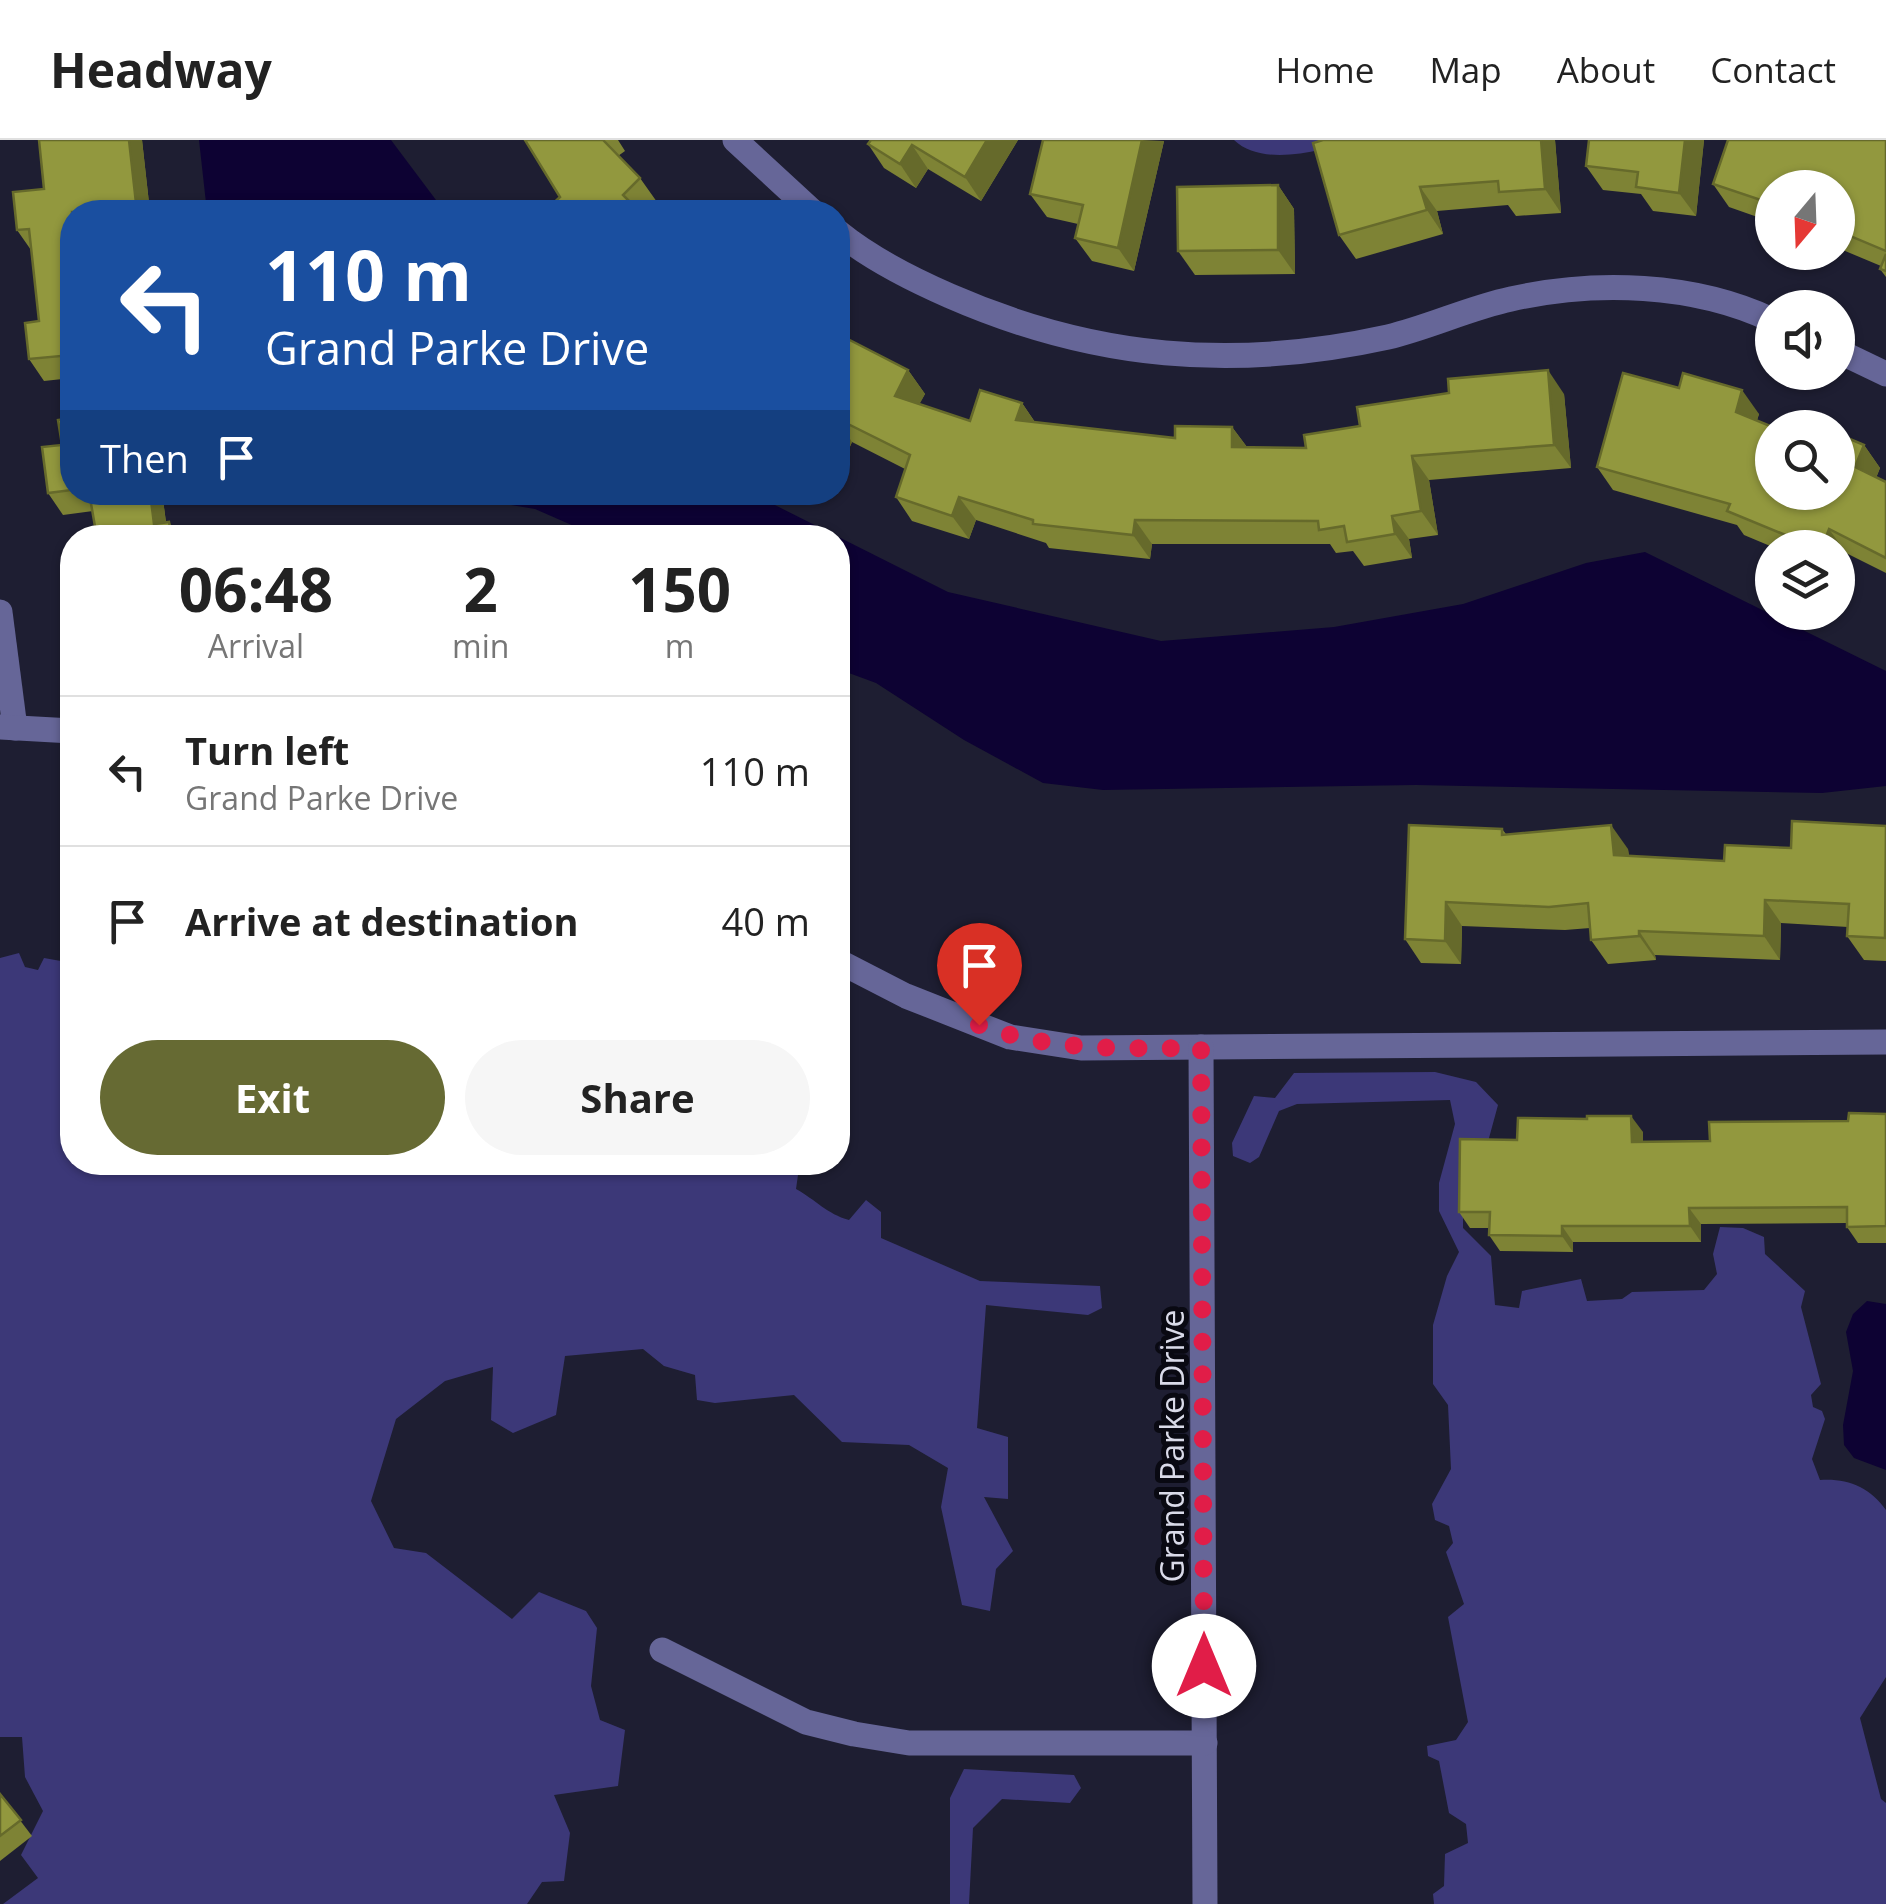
<!DOCTYPE html>
<html lang="en">
<head>
<meta charset="utf-8">
<style>
  :root { --surface:#fff; --page:#f6f6f6; --text:#222; --muted:#767676; --line:#e0e0e0; --accent:#666a33 }
  body { margin:0; font-family:"Open Sans",sans-serif; background:var(--page); color:var(--text); height:100vh; display:flex; flex-direction:column; font-size:38px; white-space:nowrap }
  * { box-sizing:border-box; margin:0 }
  p { font-size:32px; color:var(--muted) }
  .icon { flex:none; width:55px; height:55px; fill:none; stroke:currentColor; stroke-width:2; stroke-linecap:round; stroke-linejoin:round }
  .map { position:relative; flex:1; overflow:hidden }
  .panel { position:absolute; left:60px; top:385px; width:790px; height:650px; display:flex; flex-direction:column; background:var(--surface); border-radius:40px; box-shadow:0 2px 8px #0004 }
  .panel>* { flex:none }
  .hud { position:absolute; left:60px; top:60px; width:790px; height:305px; border-radius:40px; box-shadow:0 2px 8px #0004; background:#1a4fa0; color:#fff; overflow:hidden }
  .needle { width:65px; rotate:199deg }
  .buttons { position:absolute; left:1755px; top:30px; display:grid; gap:20px }
  .buttons a { display:grid; place-items:center; width:100px; height:100px; border-radius:50%; background:var(--surface); box-shadow:0 2px 8px #0004; font-size:50px }
  .pin { position:absolute; display:grid; place-items:center; width:85px; height:85px; color:#fff; margin:-102px -42px; border-radius:50% 50% 50% 0; rotate:-45deg; box-shadow:0 0 10px #0007 }
  .pin .icon { rotate:45deg }
  .me { position:absolute; width:110px; margin:-55px; rotate:0deg; stroke-linejoin:round; filter:drop-shadow(0 0 8px #0008) }
  .turn { display:flex; align-items:center; gap:35px; height:210px; padding:0 40px; font-size:45px }
  .turn .icon { width:130px; height:130px; stroke-width:2.5 }
  .turn b { display:block; font-size:70px; line-height:85px }
  .then { display:flex; align-items:center; height:95px; padding:0 40px; background:#0003; gap:20px; font-size:38px }
  .eta { display:flex; justify-content:space-evenly; align-items:center; height:170px; text-align:center }
  .eta b { font-size:60px; font-weight:700; line-height:70px }
  .cta { display:flex; gap:20px; margin-top:auto; padding:20px 40px }
  .cta a { flex:1; height:115px; border-radius:60px; background:var(--accent); color:#fff; font-size:40px; font-weight:700; line-height:115px; text-align:center }
  .cta a+a { background:var(--page); color:var(--text) }
  ul { padding:0; list-style:none }
  li { display:flex; align-items:center; gap:30px; height:150px; padding:0 40px; border-top:2px solid var(--line) }
  li div { flex:1 }
  li b { display:block; font-size:38px }
  li em { font-style:normal }
  header { display:flex; align-items:center; gap:60px; box-sizing:border-box; height:140px; padding:0 50px; background:var(--surface); border-bottom:2px solid var(--line) }
  header strong { font-size:48px }
  nav { display:flex; gap:55px; margin-inline-start:auto; font-size:35px }
  .map>svg:first-child { display:block }
  .green { fill:#3c3878 }
  .water { fill:#0d0233 }
  .lines { fill:none; stroke-linecap:round; stroke-linejoin:round }
  .minor { stroke:#666698; stroke-width:25 }
  .wall { fill:#7e8335 }
  .shaded-wall { fill:#666a2b }
  .building { fill:#92983e; stroke:#666a2b; stroke-width:2.5 }
  .route { stroke:#e11d48; stroke-width:18; stroke-dasharray:0 32.4 }
  .labels { text-anchor:middle; dominant-baseline:central; stroke-width:10; stroke-linejoin:round; paint-order:stroke }
  .street-label { font-size:32px; fill:#d9dae8; stroke:#090912 }
</style>
</head>
<body>
<header>
<strong>Headway</strong>
<nav><a>Home</a><a>Map</a><a>About</a><a>Contact</a></nav>
</header>
<div class="map">
<svg width="1886" height="1764" viewBox="0 0 1886 1764">
  <rect width="100%" height="100%" fill="#1e1e32"/>
  <g class="green">
    <path d="M1234,0H1358C1323,10 1263,28 1234,0Z"/>
    <path d="M19,813L25,827L38,830L44,818L72,823V1022L785,1023L798,1035L796,1049C816,1060 827,1074 849,1080L866,1060L881,1072V1098L980,1141L1100,1146L1102,1168L1088,1175L986,1165L977,1288L1008,1297V1359L984,1357L1013,1411L996,1429L990,1471L962,1465L941,1367L948,1328L909,1305L842,1302L794,1255L715,1263L697,1260L695,1235L664,1226L643,1209L565,1216L556,1275L513,1293L491,1280L493,1227L445,1241L396,1279L371,1361L394,1408L426,1413L512,1479L539,1452L586,1471L597,1488L591,1546L600,1580L625,1590L618,1646L554,1655L570,1693L564,1741L542,1742L527,1764H3L38,1738L21,1715L43,1671L25,1637L22,1597H0V818Z"/>
    <path d="M1435,932L1476,942L1498,965L1486,1009L1463,1013V1088L1491,1116L1495,1165L1519,1168L1522,1151L1581,1139L1587,1161L1622,1159L1632,1152L1704,1150L1717,1134L1713,1114L1720,1087L1743,1088L1764,1097L1765,1114L1805,1151L1801,1167L1821,1244L1811,1255L1813,1267L1822,1271L1825,1279L1812,1319L1820,1340C1847,1338 1870,1347 1886,1370V1537L1860,1578L1881,1659L1886,1663V1764H1434L1433,1754L1444,1746L1445,1714L1468,1703L1466,1684L1449,1673L1439,1621L1428,1616L1427,1606L1456,1600L1468,1582L1448,1477L1464,1464L1446,1412L1453,1403L1449,1386L1435,1380L1432,1364L1451,1329L1448,1265L1433,1244V1185L1447,1136L1459,1112L1439,1071V1043L1455,984L1450,960L1297,964L1279,971L1259,1017L1250,1023L1233,1016L1232,1003L1254,956L1275,958L1294,933Z"/>
    <path d="M964,1629L1074,1635L1081,1648L1070,1663L1002,1659L973,1688L969,1764H950V1658Z"/>
  </g>
  <g class="water">
    <path d="M199,0H391L445,72H207Z"/>
    <path d="M331,353H751L948,452L1161,501L1334,487L1463,464L1586,423L1645,412L1886,531V646L1822,653L1416,645L1103,650L1043,643L964,600L876,543L838,529V398L599,397L535,369L464,357H375Z"/>
    <path d="M1867,1161L1886,1164V1330L1854,1318L1844,1305L1843,1285L1853,1231L1846,1192L1853,1174Z"/>
  </g>
  <g class="lines">
    <g class="minor">
      <path d="M735,0L813,72"/>
      <path d="M838,92C871,119 911,139 950,156C1094,219 1234,231 1388,197C1430,187 1469,168 1511,159C1595,140 1694,143 1772,180"/>
      <path d="M1838,211L1886,234"/>
      <path d="M0,472L15,588"/>
      <path d="M0,587L72,591"/>
      <path d="M838,821L906,856L1010,897L1081,908L1886,902"/>
      <path d="M1201,907L1205,1764"/>
      <path d="M662,1510L806,1582L854,1594L909,1603H1205"/>
    </g>
  </g>
  <g class="wall">
    <path d="M142,0L150,72H72V238L44,241L29,219L39,181L31,110L17,90L44,49Z"/>
    <path d="M525,0H618L625,11L618,16L640,38L657,62L646,72H544L560,57Z"/>
    <path d="M1018,0L981,61L928,29L916,48L884,28L868,4Z"/>
    <path d="M1323,0H1555L1561,73L1516,76L1508,65L1437,71L1443,94L1356,119L1339,95Z"/>
    <path d="M1589,0H1704L1696,76L1653,71L1641,54L1603,50L1586,26Z"/>
    <path d="M1886,0V137L1880,129L1881,126L1838,108V48H1772V89L1766,80L1729,67L1713,44Z"/>
    <path d="M1164,1L1134,131L1092,121L1075,98L1078,84L1047,77L1030,54Z"/>
    <path d="M1278,45L1294,69L1295,134L1195,135L1178,111Z"/>
    <path d="M838,194L908,230L925,254L919,264L970,281L1022,263L1035,282L1175,298L1232,287L1247,307L1306,308L1564,254L1571,328L1429,340L1438,395L1409,399L1412,418L1364,426L1353,411L1336,413L1330,404H1152L1150,419L1049,408L1046,403L976,380L969,399L912,381L896,357L905,329L852,302L844,320L838,316Z"/>
    <path d="M1679,248L1759,274L1757,280L1772,352L1864,305L1880,328L1876,338L1886,342V433L1846,413L1838,433V408H1775L1744,395L1737,385L1613,350L1597,327Z"/>
    <path d="M72,278V352H162L166,382H169L180,398H97L93,371L63,375L48,353L62,305Z"/>
    <path d="M1886,686V821L1864,820L1847,796L1848,787L1781,783L1780,820L1655,815L1656,820L1608,824L1591,800L1590,788L1565,790L1462,786L1461,824L1421,823L1405,799L1502,689L1506,694L1628,709L1629,716L1724,721L1791,708Z"/>
    <path d="M1886,974V1103H1858L1847,1087V1083L1701,1084V1102H1573V1112L1500,1111L1489,1095V1088H1470L1459,1072L1517,1000L1587,979L1643,992V1002L1710,1001L1848,981Z"/>
    <path d="M0,1654L32,1696L0,1721Z"/>
  </g>
  <g class="shaded-wall">
    <path d="M129,0H142L150,72H137Z"/>
    <path d="M987,0H1018L981,61L965,37Z"/>
    <path d="M1142,0L1164,1L1134,131L1118,108Z"/>
    <path d="M1541,0H1555L1561,73L1545,49Z"/>
    <path d="M1685,0H1704L1696,76L1679,53Z"/>
    <path d="M912,5L928,29L916,48L900,24Z"/>
    <path d="M1278,45L1294,69L1295,134L1278,110Z"/>
    <path d="M1420,47L1437,71L1443,94L1427,70Z"/>
    <path d="M908,230L925,254L911,280L895,256Z"/>
    <path d="M1548,230L1564,254L1571,328L1554,305Z"/>
    <path d="M1742,250L1759,274L1752,296L1736,272Z"/>
    <path d="M1022,263L1038,287L1016,280Z"/>
    <path d="M838,281L852,302L844,320L838,311Z"/>
    <path d="M1232,287L1249,310L1232,307Z"/>
    <path d="M1864,305L1880,328L1871,350L1855,327Z"/>
    <path d="M1412,316L1429,340L1438,395L1421,371Z"/>
    <path d="M150,352H162L168,398L154,384Z"/>
    <path d="M959,357L976,380L969,399L952,376Z"/>
    <path d="M1392,376L1409,399L1412,418L1395,394Z"/>
    <path d="M1135,380L1152,404L1150,419L1133,395Z"/>
    <path d="M169,382L180,398H172Z"/>
    <path d="M1829,389L1846,413L1838,433V408H1822Z"/>
    <path d="M1611,685L1628,709L1631,739L1614,715Z"/>
    <path d="M1765,760L1781,783L1780,820L1764,796Z"/>
    <path d="M1446,762L1462,786L1461,824L1445,801Z"/>
    <path d="M1639,791L1655,815L1656,820L1639,796Z"/>
    <path d="M1631,976L1643,992V1018L1632,1002Z"/>
    <path d="M1689,1068L1701,1084V1102L1690,1086Z"/>
    <path d="M1562,1086L1573,1102V1112L1562,1096Z"/>
  </g>
  <g class="building">
    <path d="M39,0H129L137,72H72V229L71,215L29,219L25,183L39,181L29,89L17,90L13,52L44,49Z"/>
    <path d="M525,0H603L640,38L623,55L640,72H544L560,57Z"/>
    <path d="M871,0H987L965,37L912,5L900,24L868,4Z"/>
    <path d="M1043,0H1142L1118,108L1075,98L1083,65L1030,54Z"/>
    <path d="M1323,0H1541L1545,49L1499,52L1498,41L1420,47L1427,70L1339,95L1313,3Z"/>
    <path d="M1589,0H1685L1679,53L1636,47L1638,32L1586,26Z"/>
    <path d="M1728,0H1886V111L1838,91V48H1772V78L1763,75L1767,62L1713,44Z"/>
    <path d="M1278,45V110L1178,111L1177,47Z"/>
    <path d="M1886,114V131L1880,129Z"/>
    <path d="M838,194L908,230L895,256L970,281L980,250L1022,263L1016,280L1175,298V286L1232,287V307L1306,308L1304,295L1360,286L1357,267L1449,253L1448,239L1548,230L1554,305L1412,316L1421,371L1392,376L1395,394L1347,402L1344,386L1319,390L1318,381L1135,380L1133,395L1033,384V380L959,357L952,376L896,357L910,315L838,279Z"/>
    <path d="M1623,233L1679,248L1683,233L1742,250L1736,272L1775,288H1772V352H1838V294L1864,305L1855,327L1886,342V418L1829,389L1822,408H1817L1727,371L1730,364L1597,327Z"/>
    <path d="M72,278V350L48,353L42,307L62,305L58,280Z"/>
    <path d="M89,352H150L154,384L169,382L172,398H97Z"/>
    <path d="M72,448V486L70,487L64,450Z"/>
    <path d="M1792,681L1886,686L1885,798L1847,796L1849,764L1765,760L1764,796L1639,791V796L1591,800L1588,763L1549,767L1446,762L1445,801L1405,799L1409,685L1502,689V695L1611,685L1614,715L1724,721L1725,705L1791,708Z"/>
    <path d="M1849,973L1886,974V1086L1847,1087V1067L1689,1068L1690,1086H1562V1096L1489,1095L1490,1072H1459L1460,999L1517,1000L1518,978L1587,979V976H1631L1632,1002L1710,1001L1709,982L1848,981Z"/>
    <path d="M0,1654L21,1680L0,1696Z"/>
  </g>
  <g class="lines">
    <path class="route" d="M979,885C1051,912 1125,908 1201,908L1204,1526"/>
  </g>
  <g class="labels">
    <g class="street-label">
      <text transform="translate(1171 1306) rotate(-90)">Grand Parke Drive</text>
    </g>
  </g>
</svg>
<div class="buttons">
<a><svg class="needle" viewBox="-14 -14 28 28"><path d="M0-13l5 13h-10z" fill="#e53935"/><path d="M0 13l5-13h-10z" fill="#767676"/></svg></a>
<a><svg class="icon" aria-label="sound" viewBox="0 0 24 24"><path d="M4 9h4l5-4v14l-5-4H4zM17 9q2 3 0 6"/></svg></a>
<a><svg class="icon" aria-label="search" viewBox="0 0 24 24"><circle cx="10" cy="10" r="6"/><path d="M15 15l6 6"/></svg></a>
<a><svg class="icon" aria-label="layers" viewBox="0 0 24 24"><path d="M12 4l9 5-9 5-9-5zM3 14l9 5 9-5"/></svg></a>
</div>
<div class="pin" style="left:979px;top:885px;background:#d93025"><svg class="icon" aria-label="arrive" viewBox="0 0 24 24"><path d="M6 21V4h12l-3 4 3 4H6"/></svg></div>
<svg class="me" style="left:1204px;top:1526px" viewBox="-20 -20 40 40"><circle r="19" fill="#fff"/><path d="M0-13L10 11 0 6-10 11z" fill="#e11d48"/></svg>
<div class="hud">
<div class="turn"><svg class="icon" aria-label="left" viewBox="0 0 24 24"><path d="M17 20v-9H6M10 6l-5 5 5 5"/></svg><div><b>110 m</b>Grand Parke Drive</div></div>
<div class="then">Then<svg class="icon" aria-label="arrive" viewBox="0 0 24 24"><path d="M6 21V4h12l-3 4 3 4H6"/></svg></div>
</div>
<section class="panel">
<div class="eta">
<div><b>06:48</b><p>Arrival</p></div>
<div><b>2</b><p>min</p></div>
<div><b>150</b><p>m</p></div>
</div>
<ul>
<li><svg class="icon" aria-label="left" viewBox="0 0 24 24"><path d="M17 20v-9H6M10 6l-5 5 5 5"/></svg><div><b>Turn left</b><p>Grand Parke Drive</p></div><em>110 m</em></li>
<li><svg class="icon" aria-label="arrive" viewBox="0 0 24 24"><path d="M6 21V4h12l-3 4 3 4H6"/></svg><div><b>Arrive at destination</b></div><em>40 m</em></li>
</ul>
<div class="cta"><a>Exit</a><a>Share</a></div>
</section>
</div>
</body>
</html>
